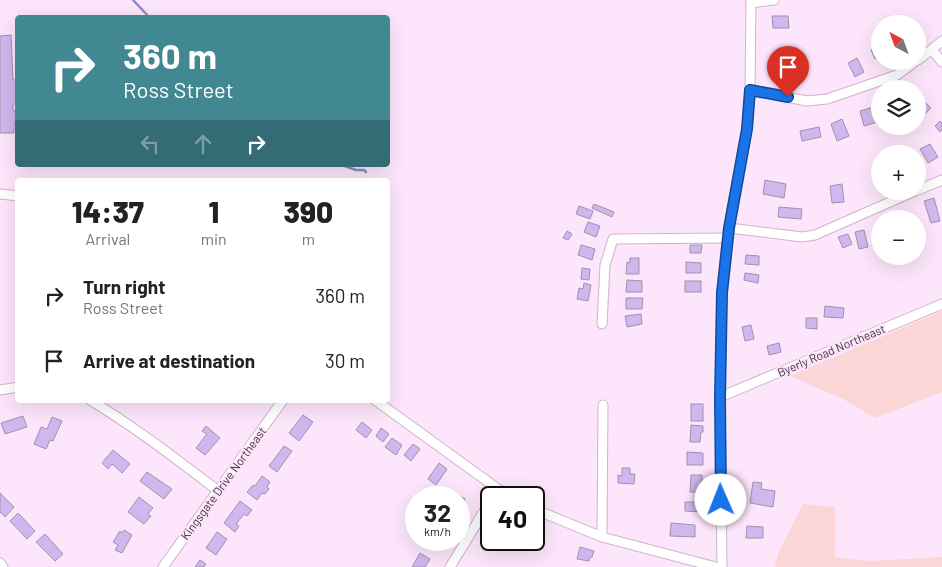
<!DOCTYPE html>
<html lang="en">
<head>
<meta charset="utf-8">
<style>
  :root { --surface:#fff; --page:#f2f2f2; --text:#222; --muted:#767676 }
  body { margin:0; font-family:Barlow,sans-serif; background:var(--page); color:var(--text); height:100vh; display:flex; flex-direction:column; font-size:19px; white-space:nowrap }
  * { box-sizing:border-box; margin:0 }
  p { font-size:16px; color:var(--muted) }
  .icon { flex:none; width:28px; height:28px; fill:none; stroke:currentColor; stroke-width:2; stroke-linecap:round; stroke-linejoin:round }
  .map { position:relative; flex:1; overflow:hidden }
  .sheet { position:absolute; left:15px; top:178px; width:375px; height:225px; display:flex; flex-direction:column; background:var(--surface); border-radius:5px; box-shadow:0 5px 20px #0002 }
  .sheet>* { flex:none }
  .banner { position:absolute; left:15px; top:15px; width:375px; height:152px; border-radius:5px; box-shadow:0 5px 20px #0002; background:#428893; color:#fff; overflow:hidden }
  .needle { width:32px; rotate:319deg }
  .tools { position:absolute; left:871px; top:15px; display:grid; gap:10px }
  .tools a { display:grid; place-items:center; width:55px; height:55px; border-radius:50%; background:var(--surface); box-shadow:0 5px 20px #0002; font-size:25px }
  .speed { position:absolute; left:405px; top:486px; display:flex; gap:10px; font-size:25px; font-weight:700; text-align:center }
  .speed>* { display:grid; place-content:center; width:65px; height:65px; border-radius:50%; background:var(--surface); box-shadow:0 5px 20px #0002; line-height:1 }
  .speed small { font-size:12px; font-weight:400 }
  .speed .limit { border:2px solid #111; border-radius:8px; background:#fff; color:#111 }
  .pin { position:absolute; display:grid; place-items:center; width:42px; height:42px; color:#fff; margin:-51px -21px; border-radius:50% 50% 50% 0; rotate:-45deg; box-shadow:0 0 5px #0007 }
  .pin .icon { rotate:45deg }
  .me { position:absolute; width:55px; margin:-28px; rotate:359deg; stroke-linejoin:round; filter:drop-shadow(0 0 4px #0008) }
  .turn { display:flex; align-items:center; gap:18px; height:105px; padding:0 25px; font-size:22px }
  .turn .icon { width:65px; height:65px; stroke-width:2.5 }
  .turn b { display:block; font-size:35px; line-height:42px }
  .lanes { display:flex; align-items:center; height:48px; padding:0 25px; background:#0003; justify-content:center; gap:25px; direction:ltr }
  .lanes .off { opacity:.35 }
  .eta { display:flex; justify-content:space-evenly; align-items:center; height:85px; text-align:center }
  .eta b { font-size:30px; font-weight:800; line-height:35px }
  ul { padding:0; list-style:none }
  li { display:flex; align-items:center; gap:15px; height:65px; padding:0 25px }
  li div { flex:1 }
  li b { display:block; font-size:19px }
  li em { font-style:normal }
  .map>svg:first-child { display:block }
  .green { fill:#fcd5d6 }
  .lines { fill:none; stroke-linecap:round; stroke-linejoin:round }
  .stream { stroke:#8a8ec1; stroke-width:2.5 }
  .building { fill:#cfb8ed; stroke:#9f92b0 }
  .minor-casing { stroke:#cfb3cc; stroke-width:11 }
  .minor { stroke:#fff; stroke-width:9 }
  .route-casing { stroke:#114b97; stroke-width:12 }
  .route { stroke:#1a73e8; stroke-width:9 }
  .labels { text-anchor:middle; dominant-baseline:central; stroke-width:4; stroke-linejoin:round; paint-order:stroke }
  .street-label { font-size:12px; fill:#3f343e; stroke:#fde6fb }
</style>
</head>
<body>
<div class="map">
<svg width="942" height="567" viewBox="0 0 942 567">
  <rect width="100%" height="100%" fill="#fde6fb"/>
  <g class="green">
    <path d="M942,311V392L875,418L845,400L790,376Z"/>
    <path d="M803,504L835,507V557L871,561L942,557V567H775L778,554Z"/>
  </g>
  <g class="lines">
    <g class="stream">
      <path d="M133,0L150,18"/>
      <path d="M342,165L356,170H364L366,172"/>
    </g>
  </g>
  <g class="building">
    <path d="M772,16H788L789,28H773Z"/>
    <path d="M11,35L13,80H18V104H13V111H15L16,123H14V133H0V36Z"/>
    <path d="M880,46V57L875,59L871,50Z"/>
    <path d="M857,58L864,72L855,77L848,63Z"/>
    <path d="M925,102L931,108L925,114L919,108Z"/>
    <path d="M873,107L877,122L864,126L860,111Z"/>
    <path d="M842,119L849,136L837,141L831,124Z"/>
    <path d="M940,121L942,123V130L940,132L935,126Z"/>
    <path d="M819,127L821,137L802,141L800,131Z"/>
    <path d="M930,144L938,157L928,163L920,149Z"/>
    <path d="M765,180L786,184L784,198L763,194Z"/>
    <path d="M842,184L844,202L832,203L830,186Z"/>
    <path d="M934,198L940,221L931,223L924,201Z"/>
    <path d="M594,204L614,212L612,217L592,208Z"/>
    <path d="M579,206L593,211L590,219L576,214Z"/>
    <path d="M779,207L802,209L801,219L778,217Z"/>
    <path d="M588,222L600,226L596,237L584,232Z"/>
    <path d="M864,230L868,247L859,249L855,232Z"/>
    <path d="M567,231L572,234L568,240L563,238Z"/>
    <path d="M848,234L852,244L843,248L838,237Z"/>
    <path d="M581,245L595,249L592,260L578,255Z"/>
    <path d="M690,245H702L701,253H690Z"/>
    <path d="M746,255L759,256V265L745,264Z"/>
    <path d="M630,258H639V274H626L627,262L630,263Z"/>
    <path d="M686,262L701,263V273H686Z"/>
    <path d="M582,268L590,269L589,280L581,279Z"/>
    <path d="M745,273L759,275L758,283L744,280Z"/>
    <path d="M627,280L642,281V292H626Z"/>
    <rect x="685" y="281" width="16" height="11"/>
    <path d="M584,283L591,285L588,301L577,299L579,288L583,289Z"/>
    <path d="M626,298H643L642,309H626Z"/>
    <path d="M825,306L844,308L843,318L824,317Z"/>
    <path d="M641,314L642,324L627,327L625,316Z"/>
    <path d="M806,318H817V329L806,328Z"/>
    <path d="M751,325L754,339L745,341L742,327Z"/>
    <path d="M779,343L781,352L769,355L767,346Z"/>
    <rect x="691" y="404" width="12" height="17"/>
    <path d="M303,415L313,422L299,441L289,433Z"/>
    <path d="M23,416L27,427L5,434L1,423Z"/>
    <path d="M52,417L62,421L53,441L50,440L46,449L34,444L41,427L47,429Z"/>
    <path d="M362,422L372,430L366,438L356,430Z"/>
    <path d="M691,425L703,426V432H701L700,442H690Z"/>
    <path d="M206,426L220,438L205,455L196,448L207,434L202,431Z"/>
    <path d="M381,428L389,434L383,442L376,436Z"/>
    <path d="M392,438L402,445L396,455L385,447Z"/>
    <path d="M413,444L420,449L411,461L404,455Z"/>
    <path d="M284,446L292,451L277,472L269,466Z"/>
    <path d="M113,450L130,464L122,473L112,464L108,469L102,463Z"/>
    <path d="M687,452L703,453V465H687Z"/>
    <path d="M439,463L447,469L436,485L428,479Z"/>
    <path d="M622,468H630V474H635L634,484L618,483V475L622,476Z"/>
    <path d="M147,472L172,489L164,499L140,481Z"/>
    <path d="M691,475H702V492H690Z"/>
    <path d="M262,476L270,482L267,487L269,489L265,494L262,493L257,500L247,492L253,485L255,486Z"/>
    <path d="M753,482L762,483L761,489L775,491L773,507L750,503Z"/>
    <path d="M454,492L465,499L459,508V498H451Z"/>
    <path d="M0,493L14,507L5,517L0,512Z"/>
    <path d="M139,497L153,508L148,514L151,516L144,524L128,512Z"/>
    <path d="M697,499H704V512L685,511V502H697Z"/>
    <path d="M240,501L252,510L247,516L244,514L236,524L239,526L235,532L224,523Z"/>
    <path d="M18,513L35,531L27,539L10,521Z"/>
    <path d="M671,523L695,525V537L670,536Z"/>
    <path d="M747,526L763,527V538H746Z"/>
    <path d="M124,530L132,535L122,553L115,550L118,545L113,542L120,531L122,533Z"/>
    <path d="M217,532L227,539L216,555L206,548Z"/>
    <path d="M534,533L544,537L540,549L530,546L532,540H534Z"/>
    <path d="M45,534L63,554L55,561L36,542Z"/>
    <path d="M420,540H435L436,542L431,549L420,541Z"/>
    <path d="M580,547L594,551L592,557H590L589,561L577,559Z"/>
    <path d="M420,553L430,559L425,567H412Z"/>
    <path d="M200,560L206,564L204,567H195Z"/>
  </g>
  <g class="lines">
    <g class="minor-casing">
      <g id="minor">
        <path d="M751,3L774,0"/>
        <path d="M932,50L942,62"/>
        <path d="M918,60L942,41"/>
        <path d="M750,90L807,101L827,99L897,75L916,61"/>
        <path d="M918,190L942,180"/>
        <path d="M0,194L18,196"/>
        <path d="M729,228L802,237L815,235L915,191"/>
        <path d="M602,324L605,265L613,239L728,238"/>
        <path d="M0,390L18,387"/>
        <path d="M720,397L942,304"/>
        <path d="M90,400C135,427 176,459 217,490"/>
        <path d="M375,400L498,489L513,498"/>
        <path d="M534,509L602,537L716,567"/>
        <path d="M602,537L603,405"/>
        <path d="M0,563L3,567"/>
        <path d="M163,567L283,400"/>
        <path d="M450,567L491,500"/>
        <path d="M722,567L720,397L722,293L729,228L747,129L750,90L751,0"/>
      </g>
    </g>
    <use href="#minor" class="minor"/>
  </g>
  <g class="lines">
    <g class="route-casing">
      <path id="route" d="M721,500L720,397L722,293L729,228L747,129L750,90L788,97"/>
    </g>
    <use href="#route" class="route"/>
  </g>
  <g class="labels">
    <g class="street-label">
      <text transform="translate(831 350) rotate(-23)">Byerly Road Northeast</text>
      <text transform="translate(223 483) rotate(-54)">Kingsgate Drive Northeast</text>
    </g>
  </g>
</svg>
<div class="tools">
<a><svg class="needle" viewBox="-14 -14 28 28"><path d="M0-13l5 13h-10z" fill="#e53935"/><path d="M0 13l5-13h-10z" fill="#767676"/></svg></a>
<a><svg class="icon" aria-label="layers" viewBox="0 0 24 24"><path d="M12 4l9 5-9 5-9-5zM3 14l9 5 9-5"/></svg></a>
<a>+</a>
<a>−</a>
</div>
<div class="speed"><div>32<small>km/h</small></div><div class="limit">40</div></div>
<div class="pin" style="left:788px;top:97px;background:#d93025"><svg class="icon" aria-label="arrive" viewBox="0 0 24 24"><path d="M6 21V4h12l-3 4 3 4H6"/></svg></div>
<svg class="me" style="left:721px;top:500px" viewBox="-20 -20 40 40"><circle r="19" fill="#fff"/><path d="M0-13L10 11 0 6-10 11z" fill="#1a73e8"/></svg>
<div class="banner">
<div class="turn"><svg class="icon" aria-label="right" viewBox="0 0 24 24"><path d="M7 20v-9h11M14 6l5 5-5 5"/></svg><div><b>360 m</b>Ross Street</div></div>
<div class="lanes"><svg class="icon off" aria-label="left" viewBox="0 0 24 24"><path d="M17 20v-9H6M10 6l-5 5 5 5"/></svg><svg class="icon off" aria-label="ahead" viewBox="0 0 24 24"><path d="M12 20V5M6 11l6-6 6 6"/></svg><svg class="icon" aria-label="right" viewBox="0 0 24 24"><path d="M7 20v-9h11M14 6l5 5-5 5"/></svg></div>
</div>
<section class="sheet">
<div class="eta">
<div><b>14:37</b><p>Arrival</p></div>
<div><b>1</b><p>min</p></div>
<div><b>390</b><p>m</p></div>
</div>
<ul>
<li><svg class="icon" aria-label="right" viewBox="0 0 24 24"><path d="M7 20v-9h11M14 6l5 5-5 5"/></svg><div><b>Turn right</b><p>Ross Street</p></div><em>360 m</em></li>
<li><svg class="icon" aria-label="arrive" viewBox="0 0 24 24"><path d="M6 21V4h12l-3 4 3 4H6"/></svg><div><b>Arrive at destination</b></div><em>30 m</em></li>
</ul>
</section>
</div>
</body>
</html>
